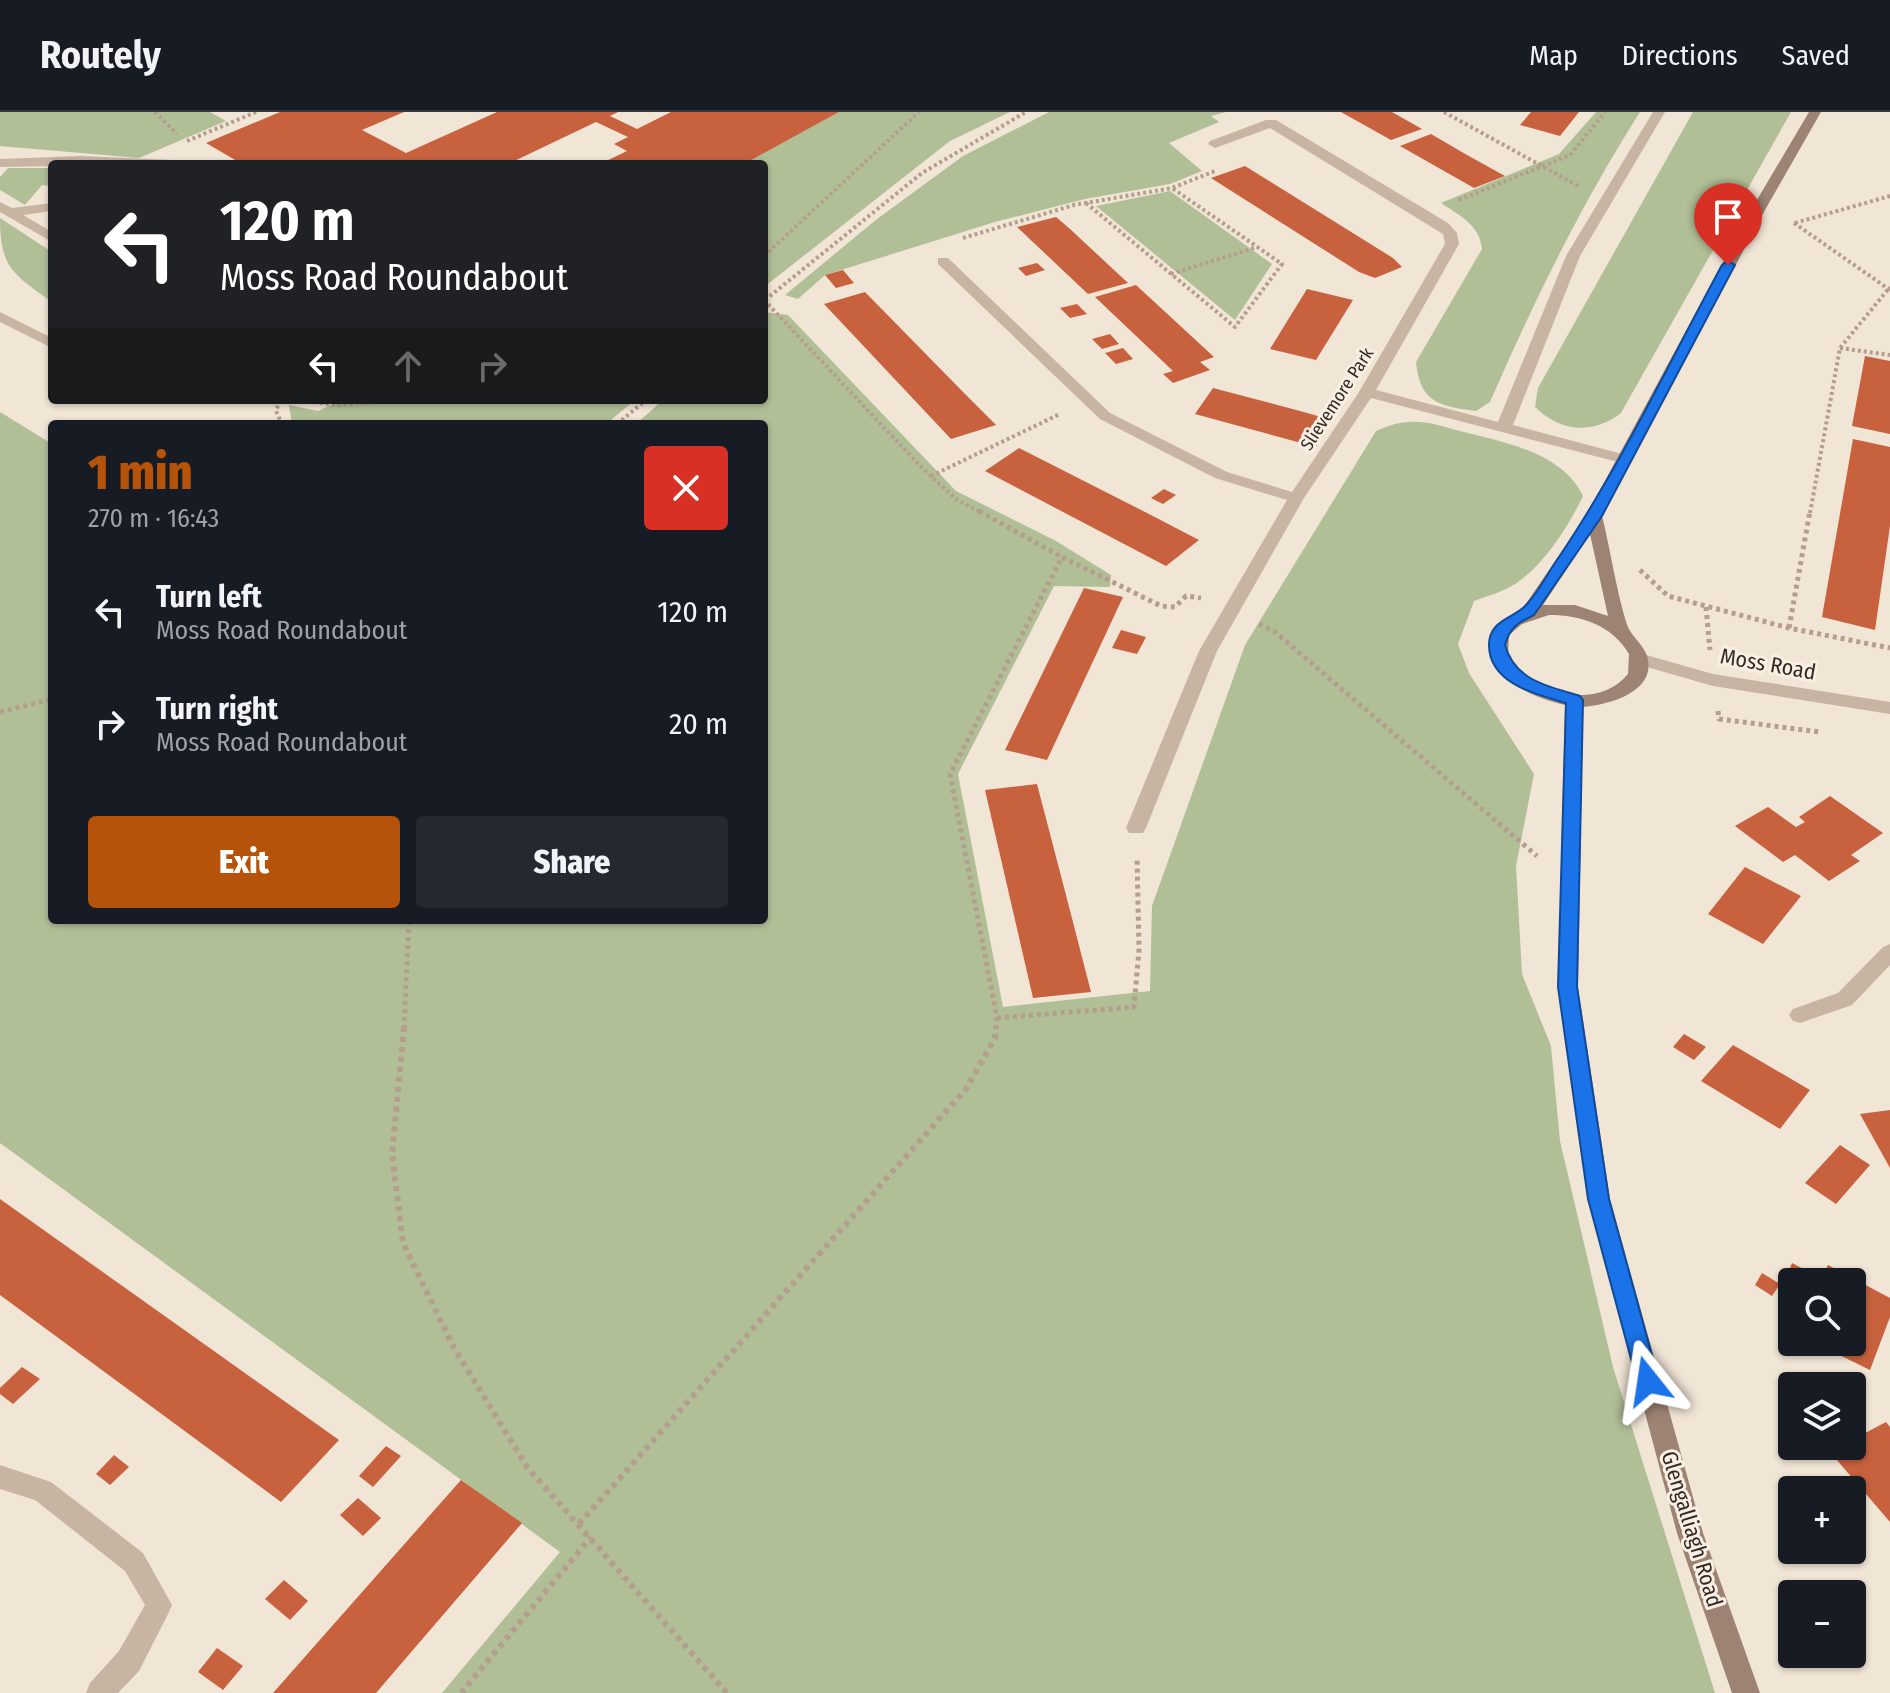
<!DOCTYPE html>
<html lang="en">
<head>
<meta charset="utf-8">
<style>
  :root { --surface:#171b24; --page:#242831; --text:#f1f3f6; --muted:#9ea1a6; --line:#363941; --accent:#b45309 }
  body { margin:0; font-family:"Fira Sans Condensed",sans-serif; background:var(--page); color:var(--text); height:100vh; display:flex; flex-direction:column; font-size:30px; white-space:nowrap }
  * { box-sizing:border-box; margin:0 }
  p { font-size:26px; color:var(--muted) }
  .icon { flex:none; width:44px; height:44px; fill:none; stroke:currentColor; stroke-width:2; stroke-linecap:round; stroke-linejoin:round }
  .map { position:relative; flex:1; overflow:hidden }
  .details { position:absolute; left:48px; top:308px; width:720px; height:504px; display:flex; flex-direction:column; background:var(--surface); border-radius:8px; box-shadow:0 2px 6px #0004 }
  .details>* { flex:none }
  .banner { position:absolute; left:48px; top:48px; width:720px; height:244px; border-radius:8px; box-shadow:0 2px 6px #0004; background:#202124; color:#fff; overflow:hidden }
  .buttons { position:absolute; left:1778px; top:1156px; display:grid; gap:16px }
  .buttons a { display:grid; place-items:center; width:88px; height:88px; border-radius:8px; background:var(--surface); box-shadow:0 2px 6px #0004; font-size:40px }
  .pin { position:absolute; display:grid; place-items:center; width:68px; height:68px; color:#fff; margin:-82px -34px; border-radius:50% 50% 50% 0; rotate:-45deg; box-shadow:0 0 8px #0007 }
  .pin .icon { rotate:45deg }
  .me { position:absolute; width:88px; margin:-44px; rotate:345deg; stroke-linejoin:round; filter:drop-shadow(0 0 6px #0008) }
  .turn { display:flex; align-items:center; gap:28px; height:168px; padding:0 40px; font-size:36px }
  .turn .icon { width:104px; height:104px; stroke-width:2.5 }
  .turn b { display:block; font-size:56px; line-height:68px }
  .lanes { display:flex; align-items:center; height:76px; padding:0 40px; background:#0003; justify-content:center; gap:40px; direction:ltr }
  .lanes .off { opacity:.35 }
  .round { display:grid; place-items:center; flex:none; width:84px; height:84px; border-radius:8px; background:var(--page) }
  .overview { display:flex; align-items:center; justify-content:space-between; height:136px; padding:0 40px }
  h1 { font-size:48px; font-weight:800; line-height:60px; color:var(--accent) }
  .button { display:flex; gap:16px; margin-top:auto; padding:16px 40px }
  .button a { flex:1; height:92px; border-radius:8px; background:var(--accent); color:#fff; font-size:32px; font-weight:800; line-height:92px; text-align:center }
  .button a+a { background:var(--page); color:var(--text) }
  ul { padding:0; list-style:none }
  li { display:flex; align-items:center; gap:24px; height:112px; padding:0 40px }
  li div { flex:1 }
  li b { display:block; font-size:30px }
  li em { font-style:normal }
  header { display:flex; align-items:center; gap:48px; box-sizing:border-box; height:112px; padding:0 40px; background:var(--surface); border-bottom:2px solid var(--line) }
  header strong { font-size:38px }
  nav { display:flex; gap:44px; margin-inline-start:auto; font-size:28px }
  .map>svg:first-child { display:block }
  .green { fill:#b1bf97 }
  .building { fill:#c7613e }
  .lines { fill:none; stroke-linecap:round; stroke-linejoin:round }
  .path-far2 { stroke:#b49e8d; stroke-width:4; stroke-dasharray:3 3; stroke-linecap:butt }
  .path-far1 { stroke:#b49e8d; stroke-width:5; stroke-dasharray:4 4; stroke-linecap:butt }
  .path { stroke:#b49e8d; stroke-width:6; stroke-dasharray:5 5; stroke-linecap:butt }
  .service { fill:#c8b4a3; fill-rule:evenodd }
  .minor { fill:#c8b4a3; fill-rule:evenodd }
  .secondary { fill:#9c8374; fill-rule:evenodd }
  .route { fill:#1a73e8; stroke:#114b97; stroke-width:2 }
  .labels { text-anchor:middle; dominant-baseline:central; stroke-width:6; stroke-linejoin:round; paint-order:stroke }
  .far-street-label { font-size:18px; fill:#332925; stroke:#f9efe2 }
  .street-label { font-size:22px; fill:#332925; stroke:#f9efe2 }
</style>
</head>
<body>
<header>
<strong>Routely</strong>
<nav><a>Map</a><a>Directions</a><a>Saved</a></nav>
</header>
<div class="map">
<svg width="1890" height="1581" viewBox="0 0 1890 1581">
  <rect width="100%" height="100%" fill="#f1e5d6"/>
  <g class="green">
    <path d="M0,0H210L226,9L139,46L0,34Z"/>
    <path d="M839,0H1010L950,29L764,175V52H744Z"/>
    <path d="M1049,0H1226L1211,4L1219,10L1169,31L1202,59L1170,72L1085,87L995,110L825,163L798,187L785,183L877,107L963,44Z"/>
    <path d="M1596,0H1640C1581,93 1534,189 1490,290L1476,299C1439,294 1420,291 1416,250L1482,137C1480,113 1459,103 1441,91L1559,42Z"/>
    <path d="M1693,0H1791L1621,301C1593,323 1560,320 1535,295L1538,276Z"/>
    <path d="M8,56H52V74L42,73L25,93L0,78V65Z"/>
    <path d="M1170,79L1272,152L1235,208L1096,94Z"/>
    <path d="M0,106L52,140V190C13,162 0,156 0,106Z"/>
    <path d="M764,200L788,203L956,379L1056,429L1111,463L1110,475L1054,474L958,662L1003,895L1150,879L1152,794L1245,533L1376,319C1390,313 1402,309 1418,310C1432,310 1447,316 1460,319C1503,330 1562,340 1583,384C1568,415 1544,453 1515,472C1503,480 1487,484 1474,489L1458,532L1469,561L1534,662L1516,754L1522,862L1551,934L1560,1029L1613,1255L1715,1581H442L560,1440L0,1031V300L52,332V808H764V312H636L663,288H764Z"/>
    <path d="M342,288H635L606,312H292L289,293L318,299Z"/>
  </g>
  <g class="building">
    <path d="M280,0H404L362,18L406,41L497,0H618L610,4L637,17L671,0H839L744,52H600L627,39L614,32L628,25L596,10L508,52H242L206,31Z"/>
    <path d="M1341,0H1392L1422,17L1391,28Z"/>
    <path d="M1531,0H1579L1560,24L1520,13Z"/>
    <path d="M1431,22L1467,43L1505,64L1474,76L1400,34Z"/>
    <path d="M1245,54L1393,146L1402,155L1375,166L1359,160L1211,66Z"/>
    <path d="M1056,105L1070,117L1128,171L1088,182L1017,115Z"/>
    <path d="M1037,151L1045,158L1026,164L1018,156Z"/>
    <path d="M843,158L854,171L836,176L825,163Z"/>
    <path d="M1136,173L1214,245L1200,250L1210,258L1173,271L1163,262L1173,259L1095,185Z"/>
    <path d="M1307,177L1353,188L1316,248L1270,237Z"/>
    <path d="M865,180L965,282L996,313L951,327L824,192Z"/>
    <path d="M1077,192L1087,202L1070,206L1060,196Z"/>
    <path d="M1110,222L1119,232L1102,237L1092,227Z"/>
    <path d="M1123,236L1133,247L1116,252L1105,241Z"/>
    <path d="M1865,244L1890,249V322L1852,314Z"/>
    <path d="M1213,276L1300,299L1332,308L1316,335L1195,302Z"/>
    <path d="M1853,327L1890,335V414L1875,518L1822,505Z"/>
    <path d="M1019,336L1147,401L1199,428L1166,454L985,359Z"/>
    <path d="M1164,377L1176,383L1163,392L1151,386Z"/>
    <path d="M1084,476L1123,485L1047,648L1005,638Z"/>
    <path d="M1121,518L1146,525L1137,542L1112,536Z"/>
    <path d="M1037,672L1067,787L1091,880L1033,886L985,678Z"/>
    <path d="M1830,684L1883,721L1851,743L1860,749L1829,769L1795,743L1783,750L1735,714L1768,695L1796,715L1805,710L1799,705Z"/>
    <path d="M1745,755L1801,784L1763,832L1708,802Z"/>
    <path d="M1684,922L1706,935L1694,948L1673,935Z"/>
    <path d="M1733,933L1810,978L1780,1017L1701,969Z"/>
    <path d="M1890,998V1056L1860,1002Z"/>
    <path d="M1840,1033L1870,1053L1836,1092L1805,1071Z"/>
    <path d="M0,1087L228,1249L339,1328L281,1390L0,1183Z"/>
    <path d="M1792,1151L1821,1166L1828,1153L1890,1186V1205L1870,1258L1813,1230H1852V1170H1792V1174L1784,1170Z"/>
    <path d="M1762,1161L1780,1172L1772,1184L1755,1173Z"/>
    <path d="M22,1255L40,1267L13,1292L0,1282V1276Z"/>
    <path d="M1886,1310L1890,1315V1410L1830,1340L1841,1334H1852V1328Z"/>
    <path d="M386,1334L401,1344L373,1375L359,1364Z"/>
    <path d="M114,1343L129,1355L110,1373L96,1362Z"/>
    <path d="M461,1368L522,1411L376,1581H273Z"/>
    <path d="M358,1386L381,1406L363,1424L340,1403Z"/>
    <path d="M284,1468L308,1489L290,1508L265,1487Z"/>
    <path d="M217,1536L243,1554L223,1578L198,1560Z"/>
  </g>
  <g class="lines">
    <g class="path-far2">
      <path d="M155,0L177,22"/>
      <path d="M1444,0L1580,75"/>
      <path d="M187,29L256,0"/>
      <path d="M764,80V91"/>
      <path d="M1459,88L1570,43L1605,0"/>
      <path d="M1086,91L1235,215L1282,152L1172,76"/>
      <path d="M1794,111L1890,178"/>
      <path d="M1795,111L1890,84"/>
      <path d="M963,126L1074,93L1172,76L1215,59"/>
      <path d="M764,144L919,0"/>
      <path d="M1171,162L1257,135"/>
      <path d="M764,188L923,357L956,387L982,401"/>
      <path d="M765,188L922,61L1026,0"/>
      <path d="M1840,236L1890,243"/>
      <path d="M280,288L276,299L282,312"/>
      <path d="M296,288L338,293L404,288"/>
      <path d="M617,312L646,288"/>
      <path d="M931,364L1060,302"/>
      <path d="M1810,401L1840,236L1890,175"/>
    </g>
    <g class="path-far1">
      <path d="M979,399L1062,445"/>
      <path d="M1640,458L1668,484L1789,516L1890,536"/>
      <path d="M1706,495L1710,538"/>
      <path d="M1259,512L1275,520L1537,744"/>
      <path d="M1789,516L1810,399"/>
      <path d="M1718,599L1719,607L1820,620"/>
      <path d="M0,600L52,587"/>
      <path d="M997,906L1134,895L1139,838L1137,745"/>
      <path d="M404,917L409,808"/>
      <path d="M996,917L997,906L950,662L1062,445L1161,494L1175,495L1186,484L1201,486"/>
    </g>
    <g class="path">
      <path d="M404,915L392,1042L403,1131L454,1236L527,1355L727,1581"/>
      <path d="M579,1412L966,977L995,926L996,915"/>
      <path d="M461,1581L591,1425"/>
    </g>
    <g class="service">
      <path d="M81,44L172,48L179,52L0,55V47Z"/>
      <path d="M0,90L12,96L52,91V99L23,103L52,120V130L0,100Z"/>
      <path d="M0,200L52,226V236L0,210Z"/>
      <path d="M0,1353L51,1370L143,1441L172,1493L168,1502L139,1559L118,1581H86L90,1571L119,1539L145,1493L125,1459L35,1388L0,1377Z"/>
    </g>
    <g class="minor">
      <path d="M1653,0H1665L1580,144L1513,313L1630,344V350H1618L1371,286L1304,386L1217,539L1146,716L1143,721H1129L1126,716L1199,539L1287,388L1215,366L1100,307L938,152V146H948L1110,301L1227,360L1292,380L1359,280L1445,132L1443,122L1270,16L1215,36L1208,32L1210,29L1266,8H1276L1448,111L1457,121L1459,132L1376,278L1498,310L1566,144Z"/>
      <path d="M1639,541L1713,562L1890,590V602L1713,574L1633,551L1630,547Z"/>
      <path d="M1890,832V853L1852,893L1800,911L1793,909L1789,903L1793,897L1838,881L1883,835Z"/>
    </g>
    <path class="secondary" d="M1809,0H1821L1765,98L1602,404C1611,440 1616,478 1627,513C1631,524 1643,532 1647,544C1658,580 1608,593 1583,595L1578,875L1610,1087L1703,1421L1760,1581H1732L1677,1421L1588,1087L1558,875L1565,593C1532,585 1494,570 1489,531L1501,510L1521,499L1586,404L1751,98ZM1590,422L1608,504L1575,493H1543ZM1549,503C1581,503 1612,513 1629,542L1628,562C1597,600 1530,582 1508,542L1509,523L1522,512Z"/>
  </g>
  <path class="route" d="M1728,149L1735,153L1602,404L1534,503C1518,511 1510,515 1505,533C1515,569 1548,574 1580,584L1583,588L1577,875L1609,1087L1659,1269L1656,1276L1648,1279L1641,1276L1637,1269L1588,1087L1558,875L1566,591C1538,583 1489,572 1489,533C1489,509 1511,507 1524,495C1538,482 1548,460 1559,445C1621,353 1669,251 1722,153Z"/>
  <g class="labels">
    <g class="far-street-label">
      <text transform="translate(1337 287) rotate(-57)">Slievemore Park</text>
    </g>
    <g class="street-label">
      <text transform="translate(1768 552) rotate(10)">Moss Road</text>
      <text transform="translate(1692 1417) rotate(73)">Glengalliagh Road</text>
    </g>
  </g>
</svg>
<div class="buttons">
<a><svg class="icon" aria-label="search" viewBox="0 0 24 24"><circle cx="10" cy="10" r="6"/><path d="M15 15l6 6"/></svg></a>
<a><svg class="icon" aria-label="layers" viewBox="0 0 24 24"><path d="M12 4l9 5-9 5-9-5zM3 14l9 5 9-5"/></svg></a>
<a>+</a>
<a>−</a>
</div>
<div class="pin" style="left:1728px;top:153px;background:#d93025"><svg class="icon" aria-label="arrive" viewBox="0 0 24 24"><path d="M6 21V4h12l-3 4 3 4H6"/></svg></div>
<svg class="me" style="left:1648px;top:1269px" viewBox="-20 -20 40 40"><path d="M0-17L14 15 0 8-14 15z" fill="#1a73e8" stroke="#fff" stroke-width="4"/></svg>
<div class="banner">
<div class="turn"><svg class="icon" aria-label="left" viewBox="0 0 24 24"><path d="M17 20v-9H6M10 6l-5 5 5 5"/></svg><div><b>120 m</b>Moss Road Roundabout</div></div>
<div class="lanes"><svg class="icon" aria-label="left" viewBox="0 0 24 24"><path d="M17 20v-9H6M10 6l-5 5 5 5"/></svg><svg class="icon off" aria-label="ahead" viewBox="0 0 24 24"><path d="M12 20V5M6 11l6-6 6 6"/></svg><svg class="icon off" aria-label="right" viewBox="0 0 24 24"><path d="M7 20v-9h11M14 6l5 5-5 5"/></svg></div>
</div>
<section class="details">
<div class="overview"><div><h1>1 min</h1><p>270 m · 16:43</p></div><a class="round" style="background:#d93025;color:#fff"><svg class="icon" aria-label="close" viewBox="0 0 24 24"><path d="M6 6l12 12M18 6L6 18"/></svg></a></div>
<ul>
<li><svg class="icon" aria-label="left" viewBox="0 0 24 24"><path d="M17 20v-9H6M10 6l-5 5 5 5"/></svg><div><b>Turn left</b><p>Moss Road Roundabout</p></div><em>120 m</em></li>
<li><svg class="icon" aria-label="right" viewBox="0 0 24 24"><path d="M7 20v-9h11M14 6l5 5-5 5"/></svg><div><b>Turn right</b><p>Moss Road Roundabout</p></div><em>20 m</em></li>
</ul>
<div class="button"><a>Exit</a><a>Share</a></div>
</section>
</div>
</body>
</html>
